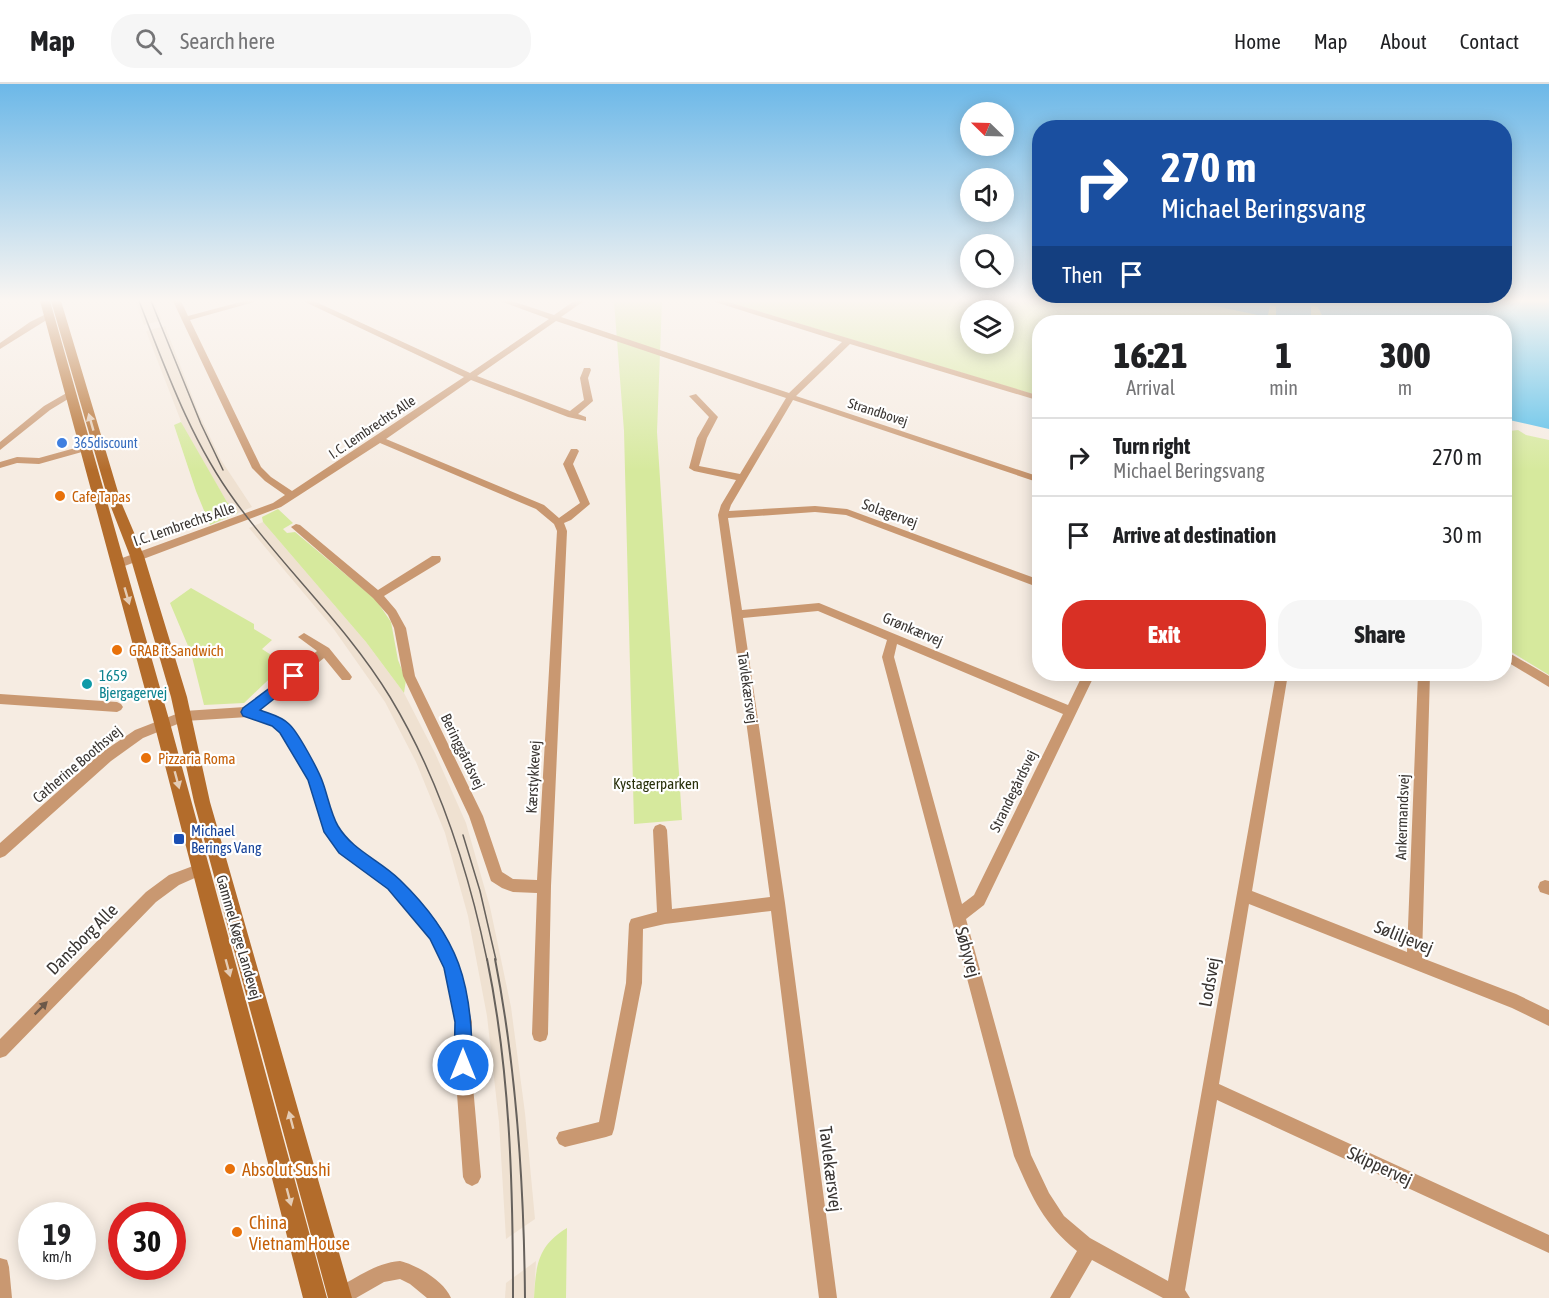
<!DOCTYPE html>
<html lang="en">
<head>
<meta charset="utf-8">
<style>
  :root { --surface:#fff; --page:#f6f6f6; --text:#202124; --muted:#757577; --line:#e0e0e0; --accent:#d93025 }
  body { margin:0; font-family:"Asap Condensed",sans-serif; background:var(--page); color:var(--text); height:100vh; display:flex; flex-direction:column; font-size:22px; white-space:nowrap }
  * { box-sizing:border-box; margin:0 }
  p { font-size:20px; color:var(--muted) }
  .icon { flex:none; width:33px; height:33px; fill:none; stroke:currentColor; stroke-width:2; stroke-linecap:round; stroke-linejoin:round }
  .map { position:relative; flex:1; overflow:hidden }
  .panel { position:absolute; left:1032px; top:231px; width:480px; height:366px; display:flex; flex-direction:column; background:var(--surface); border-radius:24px; box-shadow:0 3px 15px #0003 }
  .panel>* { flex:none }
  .guide { position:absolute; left:1032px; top:36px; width:480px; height:183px; border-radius:24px; box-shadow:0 3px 15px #0003; background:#1a4fa0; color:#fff; overflow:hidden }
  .needle { width:39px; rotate:293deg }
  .tools { position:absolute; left:960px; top:18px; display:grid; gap:12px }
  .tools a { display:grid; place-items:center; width:54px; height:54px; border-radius:50%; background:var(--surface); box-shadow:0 3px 15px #0003; font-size:30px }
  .speed { position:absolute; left:18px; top:1118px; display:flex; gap:12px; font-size:30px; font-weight:700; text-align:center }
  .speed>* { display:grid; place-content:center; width:78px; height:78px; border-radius:50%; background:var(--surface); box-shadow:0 3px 15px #0003; line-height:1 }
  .speed small { font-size:15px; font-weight:400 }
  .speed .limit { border:9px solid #d22; background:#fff; color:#111 }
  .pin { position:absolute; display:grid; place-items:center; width:51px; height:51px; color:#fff; margin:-26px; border-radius:12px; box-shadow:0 3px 9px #0006 }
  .me { position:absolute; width:66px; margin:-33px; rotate:0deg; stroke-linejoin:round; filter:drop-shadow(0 0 4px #0008) }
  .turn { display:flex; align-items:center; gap:21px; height:126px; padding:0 30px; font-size:27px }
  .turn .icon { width:78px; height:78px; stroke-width:2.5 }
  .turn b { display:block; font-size:42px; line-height:51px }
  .then { display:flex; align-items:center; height:57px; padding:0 30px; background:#0003; gap:12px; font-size:22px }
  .eta { display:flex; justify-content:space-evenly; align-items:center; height:102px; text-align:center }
  .eta b { font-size:36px; font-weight:800; line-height:42px }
  .action { display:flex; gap:12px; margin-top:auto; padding:12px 30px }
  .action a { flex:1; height:69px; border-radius:24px; background:var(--accent); color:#fff; font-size:24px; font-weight:800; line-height:69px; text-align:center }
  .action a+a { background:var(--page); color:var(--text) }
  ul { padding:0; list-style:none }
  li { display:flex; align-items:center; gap:18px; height:78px; padding:0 30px; border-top:2px solid var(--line) }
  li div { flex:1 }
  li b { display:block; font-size:22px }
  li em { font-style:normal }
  header { display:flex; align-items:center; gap:36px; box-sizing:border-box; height:84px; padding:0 30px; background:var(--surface); border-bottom:2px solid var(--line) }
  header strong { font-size:28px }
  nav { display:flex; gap:33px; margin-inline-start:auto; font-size:21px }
  .search { width:420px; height:54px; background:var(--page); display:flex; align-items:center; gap:15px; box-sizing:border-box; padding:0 21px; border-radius:24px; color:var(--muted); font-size:22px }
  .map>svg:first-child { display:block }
  .built { fill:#efe1d1 }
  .green { fill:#d6e99d; fill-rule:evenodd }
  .water { fill:#52bde9 }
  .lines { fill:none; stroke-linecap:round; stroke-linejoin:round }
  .street { fill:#c99871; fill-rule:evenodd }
  .secondary { fill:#b36c2b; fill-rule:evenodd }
  .tram-far1 { stroke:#66615c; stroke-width:1.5 }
  .tram { stroke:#66615c; stroke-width:2 }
  .oneway { fill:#e4ccb5 }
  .oneway2 { fill:#6c5849 }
  .route { fill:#1a73e8; stroke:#114b97; stroke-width:1.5 }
  .shop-dot { fill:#3f7fe0; stroke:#fff; stroke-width:2 }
  .food-dot { fill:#e8710a; stroke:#fff; stroke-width:2 }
  .culture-dot { fill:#0f9aa8; stroke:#fff; stroke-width:2 }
  .transit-dot { fill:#1a4fb4; stroke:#fff; stroke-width:2 }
  .labels { text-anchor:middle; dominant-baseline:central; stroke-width:4.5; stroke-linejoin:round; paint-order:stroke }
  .far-street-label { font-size:14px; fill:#3a3633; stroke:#fff }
  .far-shop-label { font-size:14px; fill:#366cbe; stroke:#fff; text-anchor:start }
  .food-label { font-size:15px; fill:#c56008; stroke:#fff; text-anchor:start }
  .street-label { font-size:15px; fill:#3a3633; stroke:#fff }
  .culture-label { font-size:15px; fill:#0d838f; stroke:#fff; text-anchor:start }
  .park-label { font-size:15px; fill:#28300a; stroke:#fff }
  .transit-label { font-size:15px; fill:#164399; stroke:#fff; text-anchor:start }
  .near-street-label { font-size:18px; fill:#3a3633; stroke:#fff }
  .near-food-label { font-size:18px; fill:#c56008; stroke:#fff; text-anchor:start }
</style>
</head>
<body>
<header>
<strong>Map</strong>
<div class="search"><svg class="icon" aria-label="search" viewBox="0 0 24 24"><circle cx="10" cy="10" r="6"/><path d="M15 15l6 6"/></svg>Search here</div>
<nav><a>Home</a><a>Map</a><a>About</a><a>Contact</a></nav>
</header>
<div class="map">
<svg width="1549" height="1214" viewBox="0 0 1549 1214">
  <rect width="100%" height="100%" fill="#f6ece2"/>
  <g class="built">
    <path d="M135,217H154L162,236L144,241Z"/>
    <path d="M165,242L199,330L221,376L252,423L238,429L227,418L184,345L146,247Z"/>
    <path d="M263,438L366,558L404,609L435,669L466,739L490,823L511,923L525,1029L535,1135L506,1155L499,1038L487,932L468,832L445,749L416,678L385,618L333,544L249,444Z"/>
    <path d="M536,1177L534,1214H505L506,1199Z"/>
  </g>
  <g class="green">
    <path d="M614,217H662L657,348L682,736L634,740L624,347Z"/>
    <path d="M724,217H1549L1504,238L1318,223L1325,238H1311L1310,225L1308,238H1040L1039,312ZM970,226H1004V260H970Z"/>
    <path d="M181,338L227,418L238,429L210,441L196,407L174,341Z"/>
    <path d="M1518,346L1526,351L1549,356V591L1505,564V352L1510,347Z"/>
    <path d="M278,425L293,439L283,445L287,449L295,448L376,516L391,538L398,576L406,596L404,609L366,558L263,438L262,433Z"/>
    <path d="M191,504L254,540V545L272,556L262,565L285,580L244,619L204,621L191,569L170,519Z"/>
    <path d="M567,1144L566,1214H534C536,1182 537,1162 567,1144Z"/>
  </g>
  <path class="water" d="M1192,217H1549V345L1505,335L1504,238H1325L1318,223L1311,221V238H1276V222L1270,221L1268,231L1262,232Z"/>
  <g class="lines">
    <g class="street">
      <path d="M173,217H181L188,232L244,217H258L190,236L261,383L271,393L292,407L464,293L303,217H314L470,289L549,235L500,217H512L554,231L574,217H584L561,233L789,309L842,258L712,217H725L1040,312V317L850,260L796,312L1040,393V399L793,316L731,421L729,427L815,422L847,425L1040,496V504L846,431L815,428L728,434L742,526L819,519L1068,621L1083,590H1095L984,821L966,835L1031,1071L1049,1109L1064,1132L1090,1154L1168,1197L1276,590H1288L1252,807L1407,868L1418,590H1430L1422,874L1516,910L1549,926V942L1512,924L1249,820L1219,1000L1549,1151V1169L1217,1016L1185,1206L1190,1214H1163L1092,1176L1070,1214H1050L1077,1167C1043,1140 1031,1111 1014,1072L882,573L887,556L818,527L743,534L785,819L837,1214H819L771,827L665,840L643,845L642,899L614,1045L612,1051L606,1053L565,1063L559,1060L556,1054L559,1048L599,1038L626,899L629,840L631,835L657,828L653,746L655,742L660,740L665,742L667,746L672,825L770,813L718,431L721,421L736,396L694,387L689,384L697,354L709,333L689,312L696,310L718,333L707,354L699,382L740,390L786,314L556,237L477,292L570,327L584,316L580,294L584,284H590L591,286L588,294L593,317L578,330L586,333V337L568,333L471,296L386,355L544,421L559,434L580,419L563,380L571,365H577L579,367L573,380L590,420L571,436L564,439L567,447L551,802L548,950L546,956L540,958L534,956L532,950L537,809L513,808L502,804L491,797L469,732L403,592L394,544L388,531L373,514L291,443L296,440L300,441L378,506L432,472H440L441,475L440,478L384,512L396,526L406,544L415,592L483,732L502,788L513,795L537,796L557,447L554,440L536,425L380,359L281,423L122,483H114L113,480L114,477L273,419L285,411L265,397L252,384ZM897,560L1063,630L974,811L962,820L894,573Z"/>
      <path d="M46,230L53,232L0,265V259L30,238Z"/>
      <path d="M70,307L74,310L73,312L50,326L0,366V358L44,322Z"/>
      <path d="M86,361L89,362V366L39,380L17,379L0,384V378L17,373L39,374Z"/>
      <path d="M304,549L329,564L350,590L352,593L350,596H342L324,574L258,627L281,635L289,641L321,695L336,740L350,760L398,795L421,818L441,844L458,878L472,938L470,968L481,1093L478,1099L472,1102L466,1099L463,1093L454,968L456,938L446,884L431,854L411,828L388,805L340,768L323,743L309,696L281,649L273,641L248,633L185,637L143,654L111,677L5,772L0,774V759L101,669L135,646L184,627L245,623L317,567L298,553Z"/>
      <path d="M1504,566L1549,592V603L1504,576Z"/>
      <path d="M0,610L117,618L121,620L123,623L121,626L117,628L0,620Z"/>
      <path d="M201,779L206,781L208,785L206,789L179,801L156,818L6,972L0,974V955L146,808L169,791Z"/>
      <path d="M1545,796L1549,797V811L1540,808L1538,803L1540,798Z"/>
      <path d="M0,1174L7,1176L9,1183L12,1214H0Z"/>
      <path d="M400,1177C417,1181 444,1197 451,1214H427L410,1200L400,1195L384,1198L356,1214H331L333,1206C355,1195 375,1179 400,1177Z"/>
    </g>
    <g class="secondary">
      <path d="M40,217H50L170,639L327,1214H303L154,639Z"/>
      <path d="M51,217H61L121,418L144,472L187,613L210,718L352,1214H328L194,718L171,613L130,472L109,418Z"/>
    </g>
    <g class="tram-far1">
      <path d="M139,217C166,286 191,357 235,417C284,485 347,542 390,613C439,694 468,784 487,876"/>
      <path d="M151,217L201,340L223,386"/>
      <path d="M463,751L480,807L496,876"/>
    </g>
    <g class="tram">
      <path d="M487,875C510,986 513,1100 513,1214"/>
      <path d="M495,875C517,987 524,1100 525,1214"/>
    </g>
  </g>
  <defs><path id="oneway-solid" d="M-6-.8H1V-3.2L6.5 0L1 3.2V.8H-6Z" transform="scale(1.5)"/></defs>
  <g class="oneway">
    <use href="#oneway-solid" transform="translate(91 338) rotate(-106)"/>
    <use href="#oneway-solid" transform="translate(127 512) rotate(74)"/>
    <use href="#oneway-solid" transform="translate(177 696) rotate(75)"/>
    <use href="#oneway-solid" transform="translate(228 884) rotate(75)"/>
    <use href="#oneway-solid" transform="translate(291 1036) rotate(-105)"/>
    <use href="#oneway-solid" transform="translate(289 1113) rotate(75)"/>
  </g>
  <use class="oneway2" href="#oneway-solid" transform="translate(41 924) rotate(-45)"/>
  <linearGradient id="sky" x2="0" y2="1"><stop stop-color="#6cb8e8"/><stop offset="0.56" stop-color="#fbf6f2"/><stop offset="1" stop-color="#fbf6f2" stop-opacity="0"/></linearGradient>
  <rect width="1549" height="387" fill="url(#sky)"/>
  <path class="route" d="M294,586L301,592L299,595L260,626C270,630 281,632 289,640C298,648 319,687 323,699C328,713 331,730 338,742C353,767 380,776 400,796C459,853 473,900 472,981L469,987L463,990L456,987L454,981L455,938L444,884L430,855L388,805L339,769L324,748L308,696L280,649L272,642L243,632L241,628L243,624Z"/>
  <circle class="shop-dot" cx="62" cy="359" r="6"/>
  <g class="food-dot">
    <circle cx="60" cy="412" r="6"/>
    <circle cx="117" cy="566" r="6"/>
    <circle cx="146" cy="674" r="6"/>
    <circle cx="230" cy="1085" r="6"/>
    <circle cx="237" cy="1148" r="6"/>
  </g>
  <circle class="culture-dot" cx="87" cy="600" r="6"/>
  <rect class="transit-dot" x="173" y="749" width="12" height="12" rx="3"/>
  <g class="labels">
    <g class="far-street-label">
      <text transform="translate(878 328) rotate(18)">Strandbovej</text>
      <text transform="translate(372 343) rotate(-34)">I. C. Lembrechts Alle</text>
    </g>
    <g class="far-shop-label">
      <text x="74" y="359">365discount</text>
    </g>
    <g class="food-label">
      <text x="72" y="412">Cafe Tapas</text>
      <text x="129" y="566">GRAB it Sandwich</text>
      <text x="158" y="674">Pizzaria Roma</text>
    </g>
    <g class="street-label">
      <text transform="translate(890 429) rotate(20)">Solagervej</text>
      <text transform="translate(184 440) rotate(-19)">I.C. Lembrechts Alle</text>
      <text transform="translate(913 545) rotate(23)">Grønkærvej</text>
      <text transform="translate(748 604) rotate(82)">Tavlekærsvej</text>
      <text transform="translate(463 667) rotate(64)">Beringgårdsvej</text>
      <text transform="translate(77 680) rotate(-40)">Catherine Boothsvej</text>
      <text transform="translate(533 693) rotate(-87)">Kærstykkevej</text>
      <text transform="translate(1013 707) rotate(-64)">Strandegårdsvej</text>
      <text transform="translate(1402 733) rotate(-88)">Ankermandsvej</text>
      <text transform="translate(239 853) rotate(74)">Gammel Køge Landevej</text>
    </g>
    <g class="culture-label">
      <text x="99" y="591">1659<tspan x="99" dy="17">Bjergagervej</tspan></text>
    </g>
    <g class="park-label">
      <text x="656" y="699">Kystagerparken</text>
    </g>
    <g class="transit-label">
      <text x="191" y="746">Michael<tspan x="191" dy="17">Berings Vang</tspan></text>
    </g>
    <g class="near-street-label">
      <text transform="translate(1404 853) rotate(22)">Søliljevej</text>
      <text transform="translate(82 855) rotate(-45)">Dansborg Alle</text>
      <text transform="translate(968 868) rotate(75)">Søbyvej</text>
      <text transform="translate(1209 898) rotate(-80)">Lodsvej</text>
      <text transform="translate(1380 1082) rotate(25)">Skippervej</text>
      <text transform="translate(831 1085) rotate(83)">Tavlekærsvej</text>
    </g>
    <g class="near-food-label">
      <text x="242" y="1085">Absolut Sushi</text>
      <text x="249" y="1138">China<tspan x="249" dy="21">Vietnam House</tspan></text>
    </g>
  </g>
</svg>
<div class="tools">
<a><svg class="needle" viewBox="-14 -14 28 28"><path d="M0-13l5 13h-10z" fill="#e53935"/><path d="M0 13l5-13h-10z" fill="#757577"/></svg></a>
<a><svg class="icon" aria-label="sound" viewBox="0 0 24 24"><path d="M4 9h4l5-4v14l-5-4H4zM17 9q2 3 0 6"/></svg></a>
<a><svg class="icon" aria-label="search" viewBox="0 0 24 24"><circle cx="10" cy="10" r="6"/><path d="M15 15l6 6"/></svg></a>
<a><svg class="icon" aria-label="layers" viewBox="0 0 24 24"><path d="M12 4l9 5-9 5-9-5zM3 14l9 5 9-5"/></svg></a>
</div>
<div class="speed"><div>19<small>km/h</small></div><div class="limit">30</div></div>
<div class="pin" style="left:294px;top:592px;background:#d93025"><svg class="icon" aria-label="arrive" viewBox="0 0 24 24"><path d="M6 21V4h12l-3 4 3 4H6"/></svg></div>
<svg class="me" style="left:463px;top:981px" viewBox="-20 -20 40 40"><circle r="17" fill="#1a73e8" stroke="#fff" stroke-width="3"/><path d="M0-11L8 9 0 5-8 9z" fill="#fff"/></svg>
<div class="guide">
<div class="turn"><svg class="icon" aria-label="right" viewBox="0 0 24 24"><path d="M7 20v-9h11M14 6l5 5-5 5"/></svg><div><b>270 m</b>Michael Beringsvang</div></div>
<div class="then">Then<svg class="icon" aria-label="arrive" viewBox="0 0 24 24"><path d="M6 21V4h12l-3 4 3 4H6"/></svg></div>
</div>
<section class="panel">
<div class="eta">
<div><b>16:21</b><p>Arrival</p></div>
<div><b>1</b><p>min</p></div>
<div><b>300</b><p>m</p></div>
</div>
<ul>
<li><svg class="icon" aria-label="right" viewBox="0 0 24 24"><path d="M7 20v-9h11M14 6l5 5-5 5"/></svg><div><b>Turn right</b><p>Michael Beringsvang</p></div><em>270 m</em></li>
<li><svg class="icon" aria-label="arrive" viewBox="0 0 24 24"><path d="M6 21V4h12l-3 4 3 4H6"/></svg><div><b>Arrive at destination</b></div><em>30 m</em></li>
</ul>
<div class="action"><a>Exit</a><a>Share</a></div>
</section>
</div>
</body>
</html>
